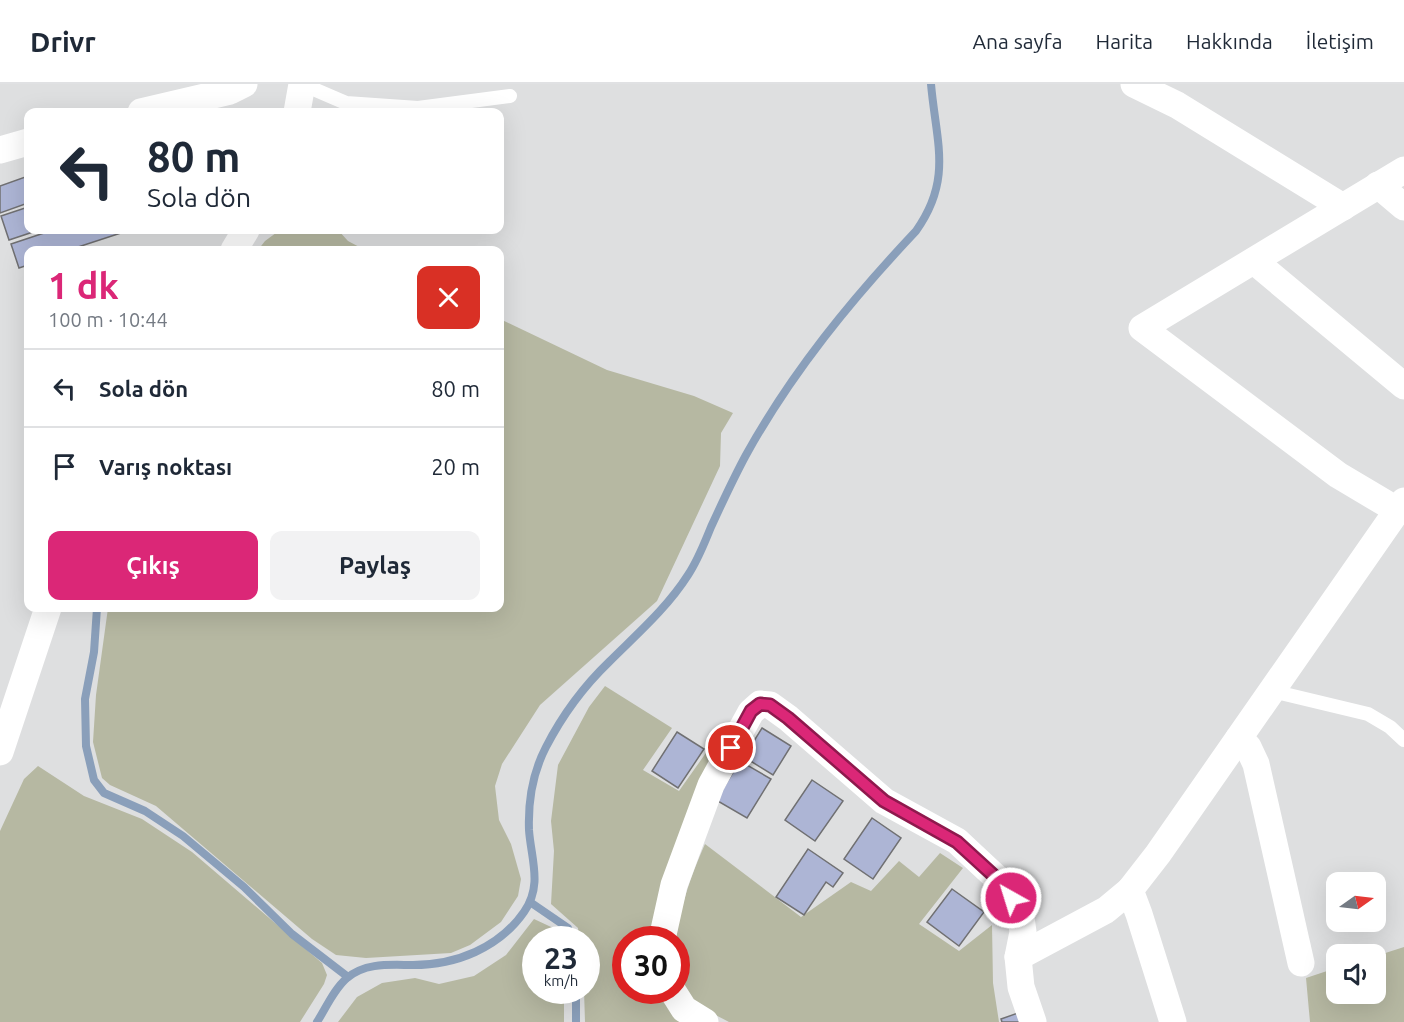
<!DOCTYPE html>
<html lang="tr">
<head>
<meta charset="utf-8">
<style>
  :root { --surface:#fff; --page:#f2f2f3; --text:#1f2937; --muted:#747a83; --line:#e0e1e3; --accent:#db2777 }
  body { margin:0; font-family:Ubuntu,sans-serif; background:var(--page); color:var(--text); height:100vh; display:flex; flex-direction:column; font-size:22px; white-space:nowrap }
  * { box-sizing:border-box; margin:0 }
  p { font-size:20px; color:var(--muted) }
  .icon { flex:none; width:33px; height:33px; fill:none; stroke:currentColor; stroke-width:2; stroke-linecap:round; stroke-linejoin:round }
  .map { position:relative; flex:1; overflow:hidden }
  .details { position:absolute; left:24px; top:162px; width:480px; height:366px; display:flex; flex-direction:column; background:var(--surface); border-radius:12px; box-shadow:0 6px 24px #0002 }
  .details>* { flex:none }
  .guide { position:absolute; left:24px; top:24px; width:480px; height:126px; border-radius:12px; box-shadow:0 6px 24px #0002; background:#fff; color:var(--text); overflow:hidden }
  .needle { width:39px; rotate:76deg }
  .tools { position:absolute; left:1326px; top:788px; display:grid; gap:12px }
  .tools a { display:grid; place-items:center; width:60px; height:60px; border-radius:12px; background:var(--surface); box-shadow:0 6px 24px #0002; font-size:30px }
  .speed { position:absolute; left:522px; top:842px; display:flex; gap:12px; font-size:30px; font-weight:700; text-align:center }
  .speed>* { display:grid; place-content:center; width:78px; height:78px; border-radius:50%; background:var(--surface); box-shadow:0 6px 24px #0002; line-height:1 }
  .speed small { font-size:15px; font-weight:400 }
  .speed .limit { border:9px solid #d22; background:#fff; color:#111 }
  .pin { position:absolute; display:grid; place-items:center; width:51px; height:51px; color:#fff; margin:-26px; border:3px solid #fff; border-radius:50%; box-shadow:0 2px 6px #0007 }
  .me { position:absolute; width:66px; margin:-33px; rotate:321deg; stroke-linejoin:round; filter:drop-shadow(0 0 4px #0008) }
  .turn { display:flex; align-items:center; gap:21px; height:126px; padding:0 24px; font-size:27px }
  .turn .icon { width:78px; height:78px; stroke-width:2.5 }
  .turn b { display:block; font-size:42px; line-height:51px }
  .round { display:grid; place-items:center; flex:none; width:63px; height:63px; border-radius:12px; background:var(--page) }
  .head { display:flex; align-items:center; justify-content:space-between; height:102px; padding:0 24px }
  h1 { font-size:36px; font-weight:600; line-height:45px; color:var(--accent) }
  .primary-button { display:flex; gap:12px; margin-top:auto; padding:12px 24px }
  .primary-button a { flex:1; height:69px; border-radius:12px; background:var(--accent); color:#fff; font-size:24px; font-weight:600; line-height:69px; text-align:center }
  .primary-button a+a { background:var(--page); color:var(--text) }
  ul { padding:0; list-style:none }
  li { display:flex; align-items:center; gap:18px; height:78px; padding:0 24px; border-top:2px solid var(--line) }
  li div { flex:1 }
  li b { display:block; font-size:22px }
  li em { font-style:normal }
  header { display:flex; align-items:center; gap:36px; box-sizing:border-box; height:84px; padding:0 30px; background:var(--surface); border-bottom:2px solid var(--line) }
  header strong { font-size:28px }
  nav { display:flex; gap:33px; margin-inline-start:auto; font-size:21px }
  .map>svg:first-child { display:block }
  .green { fill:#b6b8a2 }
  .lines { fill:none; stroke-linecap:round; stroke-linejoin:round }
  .stream { stroke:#8a9fba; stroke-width:8 }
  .building { fill:#adb5d5; stroke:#707072; stroke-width:1.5 }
  .lane { stroke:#fff; stroke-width:14 }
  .street { stroke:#fff; stroke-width:27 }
  .route-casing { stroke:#8e194d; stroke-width:15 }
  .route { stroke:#db2777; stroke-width:10 }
</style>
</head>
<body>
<header>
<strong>Drivr</strong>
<nav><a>Ana sayfa</a><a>Harita</a><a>Hakkında</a><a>İletişim</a></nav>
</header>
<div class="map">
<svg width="1404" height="938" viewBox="0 0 1404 938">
  <rect width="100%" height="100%" fill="#dedfe0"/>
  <g class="green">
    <path d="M280,146H338L348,157L365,166H258L265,157Z"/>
    <path d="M500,235L607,286L694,312L733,329L721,349L720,382L657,517L540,621L502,680L495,702L499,736L511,760L521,795L518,812L501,838L470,861L451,869L366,874L336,871L312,855L156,722L110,701L102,694L93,658L96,611L108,524H500Z"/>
    <path d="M605,602L672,644L643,686L679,707L708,666L714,672L650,855H626V906H661L680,938H585L584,906H586V855H579L578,844L551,820L554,767L551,737L558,681L589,623Z"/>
    <path d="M38,682L84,712L142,735L192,768L322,879L327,891L324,900L300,938H0V747L24,695Z"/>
    <path d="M705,760L801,833L851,798L871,807L899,777L919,793L940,769L963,784L919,840L959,867L992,841L993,899L999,938H729C712,929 691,920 682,902C663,865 689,796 705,760Z"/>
    <path d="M534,835L564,849V855H536V906H564V938H338L357,913L382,899L415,894L439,900L474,892L506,871Z"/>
    <path d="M1404,863V938H1310L1306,894L1336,884V909H1376V872Z"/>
  </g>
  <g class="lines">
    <g class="stream">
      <path d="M97,524L94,568L85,615L86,662L94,696L104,709L145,727L183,752L244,803L292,850L348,893"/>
      <path d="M530,818L568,844L572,855"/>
      <path d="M317,938C326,924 334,905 347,894C366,878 391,881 413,881C456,881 499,864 524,828C543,801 531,775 529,746C528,718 533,688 546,663C562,632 584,602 609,578C637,550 667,524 688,491C698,476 704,460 711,443C722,419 733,395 746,371C792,288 851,216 916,147C953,95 936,58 931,0"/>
      <path d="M576,938V906"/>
    </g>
  </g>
  <g class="building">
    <path d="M28,92V119L0,129V102Z"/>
    <path d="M28,123V146H39L9,156L1,132Z"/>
    <path d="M53,146H130L69,166H28V181L19,184L11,160Z"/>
    <path d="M762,644L791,662L773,691L744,673Z"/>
    <path d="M677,648L704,665L678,704L652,687Z"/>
    <path d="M740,677L771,695L747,734L716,716Z"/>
    <path d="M812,696L843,717L815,757L785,736Z"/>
    <path d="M872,734L901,754L873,795L844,775Z"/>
    <path d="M808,765L843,789L833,803L826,798L804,831L776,813Z"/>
    <path d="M952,805L984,828L959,862L927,838Z"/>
    <path d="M1018,929L1020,938H1002L1001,935Z"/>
  </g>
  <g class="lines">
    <g class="lane">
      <path d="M302,0L346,19L418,24L510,12"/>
      <path d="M1272,607L1368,630L1390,643L1404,656"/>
    </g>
    <g class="street">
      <path d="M1134,0L1177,21L1343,123"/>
      <path d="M141,28L230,7L244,0"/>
      <path d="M297,28L302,0"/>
      <path d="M0,66L28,58"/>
      <path d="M1378,101L1404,123"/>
      <path d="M234,166L246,146"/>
      <path d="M1254,177L1404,302"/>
      <path d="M1397,426L1338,391L1142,244L1404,86"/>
      <path d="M1239,654L1248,663L1256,680L1301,879"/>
      <path d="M0,668L48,524"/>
      <path d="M662,855L674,801L711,701L751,628L760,620L770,621L788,634L884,717L957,757L1003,800L1020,827L1023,848L1018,873L1021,903L1033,938"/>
      <path d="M1018,873L1106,826L1130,806"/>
      <path d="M672,906L684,925L705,938"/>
      <path d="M1173,938L1139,830L1130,806L1158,770L1404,417"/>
    </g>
  </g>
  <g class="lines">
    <g class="route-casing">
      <path id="route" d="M731,664L751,627L760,620L770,621L788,634L884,717L957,758L1003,800L1011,814"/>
    </g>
    <use href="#route" class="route"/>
  </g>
</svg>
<div class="tools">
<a><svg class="needle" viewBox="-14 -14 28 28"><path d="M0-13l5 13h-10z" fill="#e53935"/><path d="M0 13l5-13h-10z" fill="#747a83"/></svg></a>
<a><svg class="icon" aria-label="sound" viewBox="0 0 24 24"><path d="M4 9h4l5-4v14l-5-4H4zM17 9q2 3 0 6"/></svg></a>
</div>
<div class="speed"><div>23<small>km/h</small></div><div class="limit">30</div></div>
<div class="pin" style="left:731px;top:664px;background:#d93025"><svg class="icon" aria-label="arrive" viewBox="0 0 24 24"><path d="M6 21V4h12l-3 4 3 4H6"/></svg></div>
<svg class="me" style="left:1011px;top:814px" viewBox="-20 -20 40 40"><circle r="17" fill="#db2777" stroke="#fff" stroke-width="3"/><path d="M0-11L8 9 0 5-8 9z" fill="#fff"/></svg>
<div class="guide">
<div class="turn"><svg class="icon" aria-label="left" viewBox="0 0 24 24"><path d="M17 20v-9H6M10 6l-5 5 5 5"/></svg><div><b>80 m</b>Sola dön</div></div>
</div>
<section class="details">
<div class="head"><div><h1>1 dk</h1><p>100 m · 10:44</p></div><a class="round" style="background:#d93025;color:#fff"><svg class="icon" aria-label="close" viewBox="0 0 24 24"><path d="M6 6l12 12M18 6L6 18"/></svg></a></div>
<ul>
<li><svg class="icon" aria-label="left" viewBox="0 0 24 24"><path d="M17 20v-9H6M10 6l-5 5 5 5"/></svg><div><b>Sola dön</b></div><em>80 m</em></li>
<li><svg class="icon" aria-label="arrive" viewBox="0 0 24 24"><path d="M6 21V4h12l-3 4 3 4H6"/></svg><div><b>Varış noktası</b></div><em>20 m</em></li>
</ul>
<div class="primary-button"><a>Çıkış</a><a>Paylaş</a></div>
</section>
</div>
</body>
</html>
